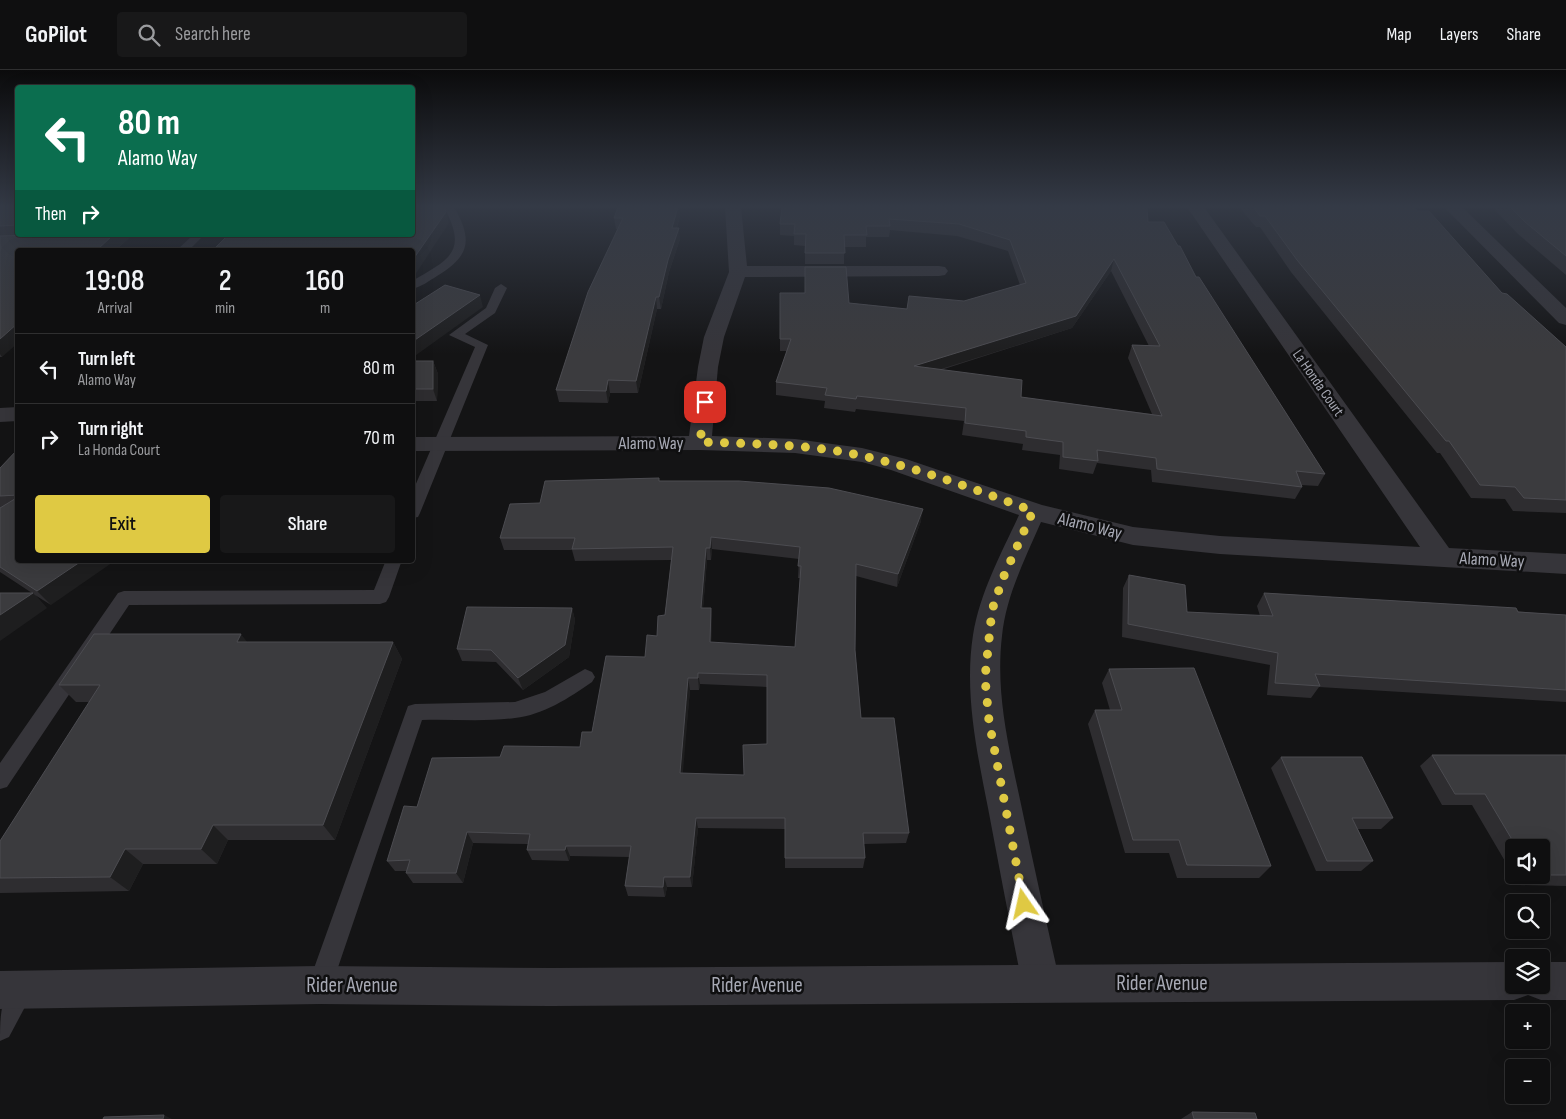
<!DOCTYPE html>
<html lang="en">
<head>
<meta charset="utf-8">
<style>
  :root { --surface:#0f0f10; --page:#181819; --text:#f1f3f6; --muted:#9b9c9f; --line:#2f2f30; --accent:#dfc943 }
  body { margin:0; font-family:"Sofia Sans Condensed",sans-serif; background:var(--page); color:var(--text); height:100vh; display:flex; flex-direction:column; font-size:19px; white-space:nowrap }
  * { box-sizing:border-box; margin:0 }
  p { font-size:16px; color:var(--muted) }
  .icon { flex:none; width:28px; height:28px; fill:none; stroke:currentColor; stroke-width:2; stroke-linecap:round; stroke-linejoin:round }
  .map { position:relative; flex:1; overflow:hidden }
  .sheet { position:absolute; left:15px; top:178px; width:400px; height:315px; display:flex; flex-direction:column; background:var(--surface); border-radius:5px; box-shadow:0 5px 20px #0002,0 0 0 1px var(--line) }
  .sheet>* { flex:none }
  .hud { position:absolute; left:15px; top:15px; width:400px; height:152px; border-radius:5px; box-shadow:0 5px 20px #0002,0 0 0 1px var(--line); background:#0b6e4f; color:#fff; overflow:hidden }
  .buttons { position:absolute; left:1505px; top:769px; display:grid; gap:10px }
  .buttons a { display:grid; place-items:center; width:45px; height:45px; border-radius:5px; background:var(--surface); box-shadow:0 5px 20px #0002,0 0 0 1px var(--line); font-size:25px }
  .pin { position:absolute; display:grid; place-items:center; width:42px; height:42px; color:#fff; margin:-21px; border-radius:10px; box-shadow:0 2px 8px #0006 }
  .me { position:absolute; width:55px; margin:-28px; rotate:349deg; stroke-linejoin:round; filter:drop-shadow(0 0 4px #0008) }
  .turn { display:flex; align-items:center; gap:18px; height:105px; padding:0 20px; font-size:22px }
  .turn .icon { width:65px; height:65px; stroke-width:2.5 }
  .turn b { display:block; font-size:35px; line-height:42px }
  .then { display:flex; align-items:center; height:48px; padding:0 20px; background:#0003; gap:10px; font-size:19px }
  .eta { display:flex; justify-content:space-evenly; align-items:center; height:85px; text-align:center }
  .eta b { font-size:30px; font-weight:600; line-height:35px }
  .primary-button { display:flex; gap:10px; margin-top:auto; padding:10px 20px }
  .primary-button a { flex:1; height:58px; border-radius:5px; background:var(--accent); color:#111; font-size:20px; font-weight:600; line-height:58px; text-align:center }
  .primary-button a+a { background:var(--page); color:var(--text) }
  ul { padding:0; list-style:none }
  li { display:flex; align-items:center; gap:15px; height:70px; padding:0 20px; border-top:1px solid var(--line) }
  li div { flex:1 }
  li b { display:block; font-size:19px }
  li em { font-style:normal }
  header { display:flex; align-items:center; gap:30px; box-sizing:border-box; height:70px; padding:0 25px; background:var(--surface); border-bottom:1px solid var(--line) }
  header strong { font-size:24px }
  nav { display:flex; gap:28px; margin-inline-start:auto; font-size:18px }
  .search { width:350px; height:45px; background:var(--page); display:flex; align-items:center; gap:12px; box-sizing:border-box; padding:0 18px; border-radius:5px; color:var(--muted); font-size:19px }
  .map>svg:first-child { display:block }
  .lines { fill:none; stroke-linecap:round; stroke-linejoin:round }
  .service { fill:#36353a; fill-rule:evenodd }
  .minor { fill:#36353a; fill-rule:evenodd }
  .tertiary { fill:#36353a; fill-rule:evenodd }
  .wall { fill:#2e2d30; fill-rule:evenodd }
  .shaded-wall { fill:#1e1e1f }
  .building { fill:#3b3b3e; stroke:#4c4c51; fill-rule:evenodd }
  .route { stroke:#dfc943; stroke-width:9; stroke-dasharray:0 16.2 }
  .labels { text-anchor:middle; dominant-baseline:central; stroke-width:5; stroke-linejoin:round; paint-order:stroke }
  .far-street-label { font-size:15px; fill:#a7a9b4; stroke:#0f0f10 }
  .street-label { font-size:18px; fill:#a7a9b4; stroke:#0f0f10 }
  .near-street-label { font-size:21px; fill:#a7a9b4; stroke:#0f0f10 }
</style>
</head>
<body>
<header>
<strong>GoPilot</strong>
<div class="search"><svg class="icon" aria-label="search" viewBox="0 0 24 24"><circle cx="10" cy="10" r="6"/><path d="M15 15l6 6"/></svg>Search here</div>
<nav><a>Map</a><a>Layers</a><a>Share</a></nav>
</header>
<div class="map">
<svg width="1566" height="1049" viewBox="0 0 1566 1049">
  <rect width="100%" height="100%" fill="#141415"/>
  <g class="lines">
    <g class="service">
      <path d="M444,137H454C473,170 470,186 437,206C429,211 421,217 412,219V211C450,189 468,182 444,137Z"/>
      <path d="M193,165H204L189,180H177Z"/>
      <path d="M501,214L507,218L495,243L465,264L488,275L420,443L418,447L412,448V423L475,277L449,265L486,238L495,218Z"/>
      <path d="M386,490H402L389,527L386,532L380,534L129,535L7,717L0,719V693L118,523L124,521L374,520Z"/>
      <path d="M585,599L592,602L595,607L592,612C569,628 543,645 515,648C485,652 453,649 422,650L332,915L329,924L320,927L311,924L308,915L408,636L415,634L515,632L545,622Z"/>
      <path d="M22,908L31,911L34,920L9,967L0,971C0,948 0,918 22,908Z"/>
    </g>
    <g class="minor">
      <path d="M725,137H741L747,196H939L945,197L948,201L945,205L939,206L745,207L724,267L718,297L712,366L795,369L862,378L906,389L1042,435L1133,457L1220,466L1420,477L1187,137H1204L1449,478L1566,484V504L1220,484L1133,475L1041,452C1025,489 1006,526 1002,566C995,625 1010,682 1022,739C1034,797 1047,855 1060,913L1055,927L1041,932L1027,927L1022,913C1010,855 999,796 988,738C977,682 964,623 973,565C980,522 1001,484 1019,445L891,400L862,392L795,383L700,380L412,381V367L689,366L698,297L704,267L729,202Z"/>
      <path d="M1444,137H1462L1566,238V255L1559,253Z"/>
      <path d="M18,337V351L0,352V338Z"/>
    </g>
    <path class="tertiary" d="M1514,892V915H1541V892H1566V930H1541L1528,925L1514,930L551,936L320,934L0,939V901L320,896L551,898Z"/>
  </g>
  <g class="wall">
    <path d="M0,137H18V165H132L116,180H18L2,287H0Z"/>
    <path d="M782,137L1148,152L1196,207L1325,404L1318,416L1301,415L1302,417L1295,429L1152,412L1151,400L1097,393L1093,404L1059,399L1060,385L1022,380L1023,374L962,365L964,351L856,339L855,342L824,338L825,331L776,325V312L787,281H780V223L849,233L907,239L964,231L1020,215L1008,181L957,166L890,160L889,167H866V177H844V194H805V176L794,175V166L780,165V154ZM1111,201L1149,276L1132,275L1128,288L1152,344L1021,327L941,300L1072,258Z"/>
    <path d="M1239,137H1414L1502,223L1566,277V443L1513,441L1505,429L1471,428L1440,383H1437L1291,202L1260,157H1256Z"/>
    <path d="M1492,137H1566V205L1518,164Z"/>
    <path d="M680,146L677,158L680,169L669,202L661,239H657L638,323H610L608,333L559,332L556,320L617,159H616L614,148Z"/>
    <path d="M412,291H433L438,304L437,331H412Z"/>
    <path d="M18,379V490L51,535L35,525L47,538L32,523L0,502V398Z"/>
    <path d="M660,411L921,451L897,517L856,506L855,580L861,648L909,763L906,773L864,774L865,788L863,798H785V759L698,758L692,817H667L665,827L628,826L625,816L629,787L570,786L569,791L532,790L527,780L528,774L473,773L463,813H413L406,803L407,801H395L387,791L417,737L500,687L580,677L592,662L645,587L657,566L665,545L671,490L575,491L572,480H504L500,468L540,433ZM712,479L799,489L798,508H800L795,577L711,572L712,550L711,538H703L707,490H711ZM700,614L767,617V674L744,705L682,703L690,620H699Z"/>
    <path d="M1129,505L1187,542L1260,546L1257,536L1264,523L1566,545V632L1319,617L1311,628L1267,625L1270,595L1122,567L1123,518Z"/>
    <path d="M572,538L575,550L569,587L523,620L496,592L462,591L457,579Z"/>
    <path d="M247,572H393L402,589L335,770H228L217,794H143L129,821L0,823V771L90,632H76L59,615Z"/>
    <path d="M1109,599L1271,796L1259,808H1177L1169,783H1125L1088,654L1095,640H1110L1102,613Z"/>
    <path d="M1432,685H1566V816L1519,815L1472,735H1442L1420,696ZM1514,778H1541V805H1514Z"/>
    <path d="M1281,687L1393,748L1381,759H1358L1373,791L1361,801H1316L1271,698Z"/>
    <path d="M1192,1042L1257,1049H1181Z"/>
  </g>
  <g class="shaded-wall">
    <path d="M676,137H679L680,146L673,169L672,158Z"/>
    <path d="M446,142L449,153L413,208L412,191Z"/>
    <path d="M679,158L680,169L669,202L661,239L659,227L668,190Z"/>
    <path d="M113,165H132L116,180H97Z"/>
    <path d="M1114,189L1111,201L1072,258L912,308L914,296Z"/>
    <path d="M480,225L483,237L412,288V272Z"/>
    <path d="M656,227L657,239L638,323L636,311Z"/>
    <path d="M18,253V273L2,287L0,284V269Z"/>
    <path d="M433,291L438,304L437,331L433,319Z"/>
    <path d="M608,310L610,323L608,333L606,321Z"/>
    <path d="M923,439L921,451L897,517L898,504Z"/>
    <path d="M711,467L712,479L711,490L710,478Z"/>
    <path d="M706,478L707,490L702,550L701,538Z"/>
    <path d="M83,490H116L51,535L37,521Z"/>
    <path d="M33,523L47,538L0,571V545Z"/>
    <path d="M572,538L575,550L569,587L523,620L518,608Z"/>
    <path d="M711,538L712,550L711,584L710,572Z"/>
    <path d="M241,564L254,581L237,572Z"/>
    <path d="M393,572L402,589L335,770L323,755Z"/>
    <path d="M698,603L700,614L699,620L698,608Z"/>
    <path d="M688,608L690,620L682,714L680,703Z"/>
    <path d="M696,748L698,758L692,817L690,807Z"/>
    <path d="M213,755L228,770L217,794L201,779Z"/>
    <path d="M467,762L473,773L463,813L456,803Z"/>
    <path d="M566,776L570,786L569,791L565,780Z"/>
    <path d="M125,779L143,794L129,821L110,807Z"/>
    <path d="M664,807L667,817L665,827L663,817Z"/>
    <path d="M164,1045L172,1049H163Z"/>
  </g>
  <g class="building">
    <path d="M0,137H18V155L0,156Z"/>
    <path d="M412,137H444L446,142L412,191V180H217L220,177H216L228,165H412Z"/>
    <path d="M618,137H678L672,158H679L668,190L659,227H656L636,311L608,310L606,321L556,320L588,222L623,148H614Z"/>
    <path d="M782,137H1147L1148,152H1164L1178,176H1180L1196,207H1199L1325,404L1296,401L1302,417L1157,399L1156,388L1097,380L1098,391L1063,387V372L1026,367V361L965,353L966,338L857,326L856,329L825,325L827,318L776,312L791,269H780V223H805V197H846L849,233L907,239L909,226L964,231L1026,213L1010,170L959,154L889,149L890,156H866L867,165H844L845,183H805L806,164H794L795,154H780ZM1114,189L1160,276L1132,275L1162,346L1021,327L1022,310L914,296L1076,246Z"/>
    <path d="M1253,137H1414L1417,141H1429L1502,223L1507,224L1566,277V430L1524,428L1515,417L1480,415L1449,371H1446L1297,190L1265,146H1260Z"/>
    <path d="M1510,137H1566V186L1525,152Z"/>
    <path d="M33,165H113L97,180H18V253L0,269V166Z"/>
    <path d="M445,215L480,225L412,272V236Z"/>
    <rect x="412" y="291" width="21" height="28"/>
    <path d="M18,379V425L0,426V398Z"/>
    <path d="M659,408V411H739L829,418L923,439L898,504L856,494L855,580L861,648H894L909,763H863L865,788H785V748H696L690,807H664L663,817L625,816L631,776H566L565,780H527L530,764L467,762L456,803H406L410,790L387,791L404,736L417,737L432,688L500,687L504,676L580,677L582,662H592L606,586L645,587L647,565L657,566L658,546L665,545L673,477L572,479L575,468H500L510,434L540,433L545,411ZM711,467L800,477L798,496H801L795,577L710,572L711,538H701L706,478H710ZM698,603L767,605V674L743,675L744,705L680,703L688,608H698Z"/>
    <path d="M18,427V490H83L37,521L0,497V438Z"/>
    <path d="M1129,505L1185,515L1187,542L1273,546L1264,523L1516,538L1518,542L1566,545V620L1315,604L1320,616L1275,613L1278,583L1128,554Z"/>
    <path d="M0,523H33L0,545Z"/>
    <path d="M467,537L572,538L565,575L518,608L491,580L457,579Z"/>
    <path d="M94,564H241L237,572H393L323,755H213L201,779H125L110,807L0,808V771L100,615H59Z"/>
    <path d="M1194,598L1271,796L1187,795L1179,770H1133L1095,640H1122L1109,599Z"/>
    <path d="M1432,685H1566V805H1534H1541V778H1517L1485,724H1455Z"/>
    <path d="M1281,687H1362L1393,748H1352L1373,791H1327Z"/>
    <path d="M1192,1042L1255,1043L1257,1049H1194Z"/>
    <path d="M164,1045L163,1049H103L104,1047Z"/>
  </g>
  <linearGradient id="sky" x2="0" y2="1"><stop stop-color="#0b0b0c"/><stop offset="0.48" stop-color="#343a46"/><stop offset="1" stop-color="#343a46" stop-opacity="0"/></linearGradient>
  <rect width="1566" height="284" fill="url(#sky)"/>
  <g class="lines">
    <path class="route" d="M705,332L700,372C755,374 810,374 863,386C921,399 977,420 1033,441L1003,508L992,540L985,608L989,651L1024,834"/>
  </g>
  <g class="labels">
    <g class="far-street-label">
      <text transform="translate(1318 313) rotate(55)">La Honda Court</text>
    </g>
    <g class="street-label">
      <text x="651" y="373">Alamo Way</text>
      <text transform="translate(1090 456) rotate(14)">Alamo Way</text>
      <text transform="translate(1492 490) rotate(3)">Alamo Way</text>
    </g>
    <g class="near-street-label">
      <text x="1162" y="913">Rider Avenue</text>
      <text x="352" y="915">Rider Avenue</text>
      <text x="757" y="915">Rider Avenue</text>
    </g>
  </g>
</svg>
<div class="buttons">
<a><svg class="icon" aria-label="sound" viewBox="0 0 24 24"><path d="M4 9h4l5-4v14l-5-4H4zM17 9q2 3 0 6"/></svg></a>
<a><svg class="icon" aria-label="search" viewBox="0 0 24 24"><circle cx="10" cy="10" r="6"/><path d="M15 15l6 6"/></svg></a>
<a><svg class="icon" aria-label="layers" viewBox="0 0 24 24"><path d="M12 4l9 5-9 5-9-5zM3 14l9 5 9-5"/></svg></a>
<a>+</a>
<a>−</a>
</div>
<div class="pin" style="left:705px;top:332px;background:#d93025"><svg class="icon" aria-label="arrive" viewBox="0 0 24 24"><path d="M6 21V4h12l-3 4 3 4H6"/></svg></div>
<svg class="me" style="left:1024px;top:834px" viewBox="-20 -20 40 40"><path d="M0-17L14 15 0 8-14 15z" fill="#dfc943" stroke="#fff" stroke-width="4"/></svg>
<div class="hud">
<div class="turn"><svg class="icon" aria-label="left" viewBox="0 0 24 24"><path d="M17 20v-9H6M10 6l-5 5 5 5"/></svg><div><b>80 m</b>Alamo Way</div></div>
<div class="then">Then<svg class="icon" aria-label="right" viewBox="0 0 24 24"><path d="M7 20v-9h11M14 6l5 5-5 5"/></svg></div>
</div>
<section class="sheet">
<div class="eta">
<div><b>19:08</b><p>Arrival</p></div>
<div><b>2</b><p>min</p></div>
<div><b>160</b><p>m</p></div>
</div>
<ul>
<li><svg class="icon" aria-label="left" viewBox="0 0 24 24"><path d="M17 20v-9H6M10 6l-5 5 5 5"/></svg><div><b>Turn left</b><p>Alamo Way</p></div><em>80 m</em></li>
<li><svg class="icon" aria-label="right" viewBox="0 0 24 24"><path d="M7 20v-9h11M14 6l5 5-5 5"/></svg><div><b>Turn right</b><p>La Honda Court</p></div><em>70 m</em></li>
</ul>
<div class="primary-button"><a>Exit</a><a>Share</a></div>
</section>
</div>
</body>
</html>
